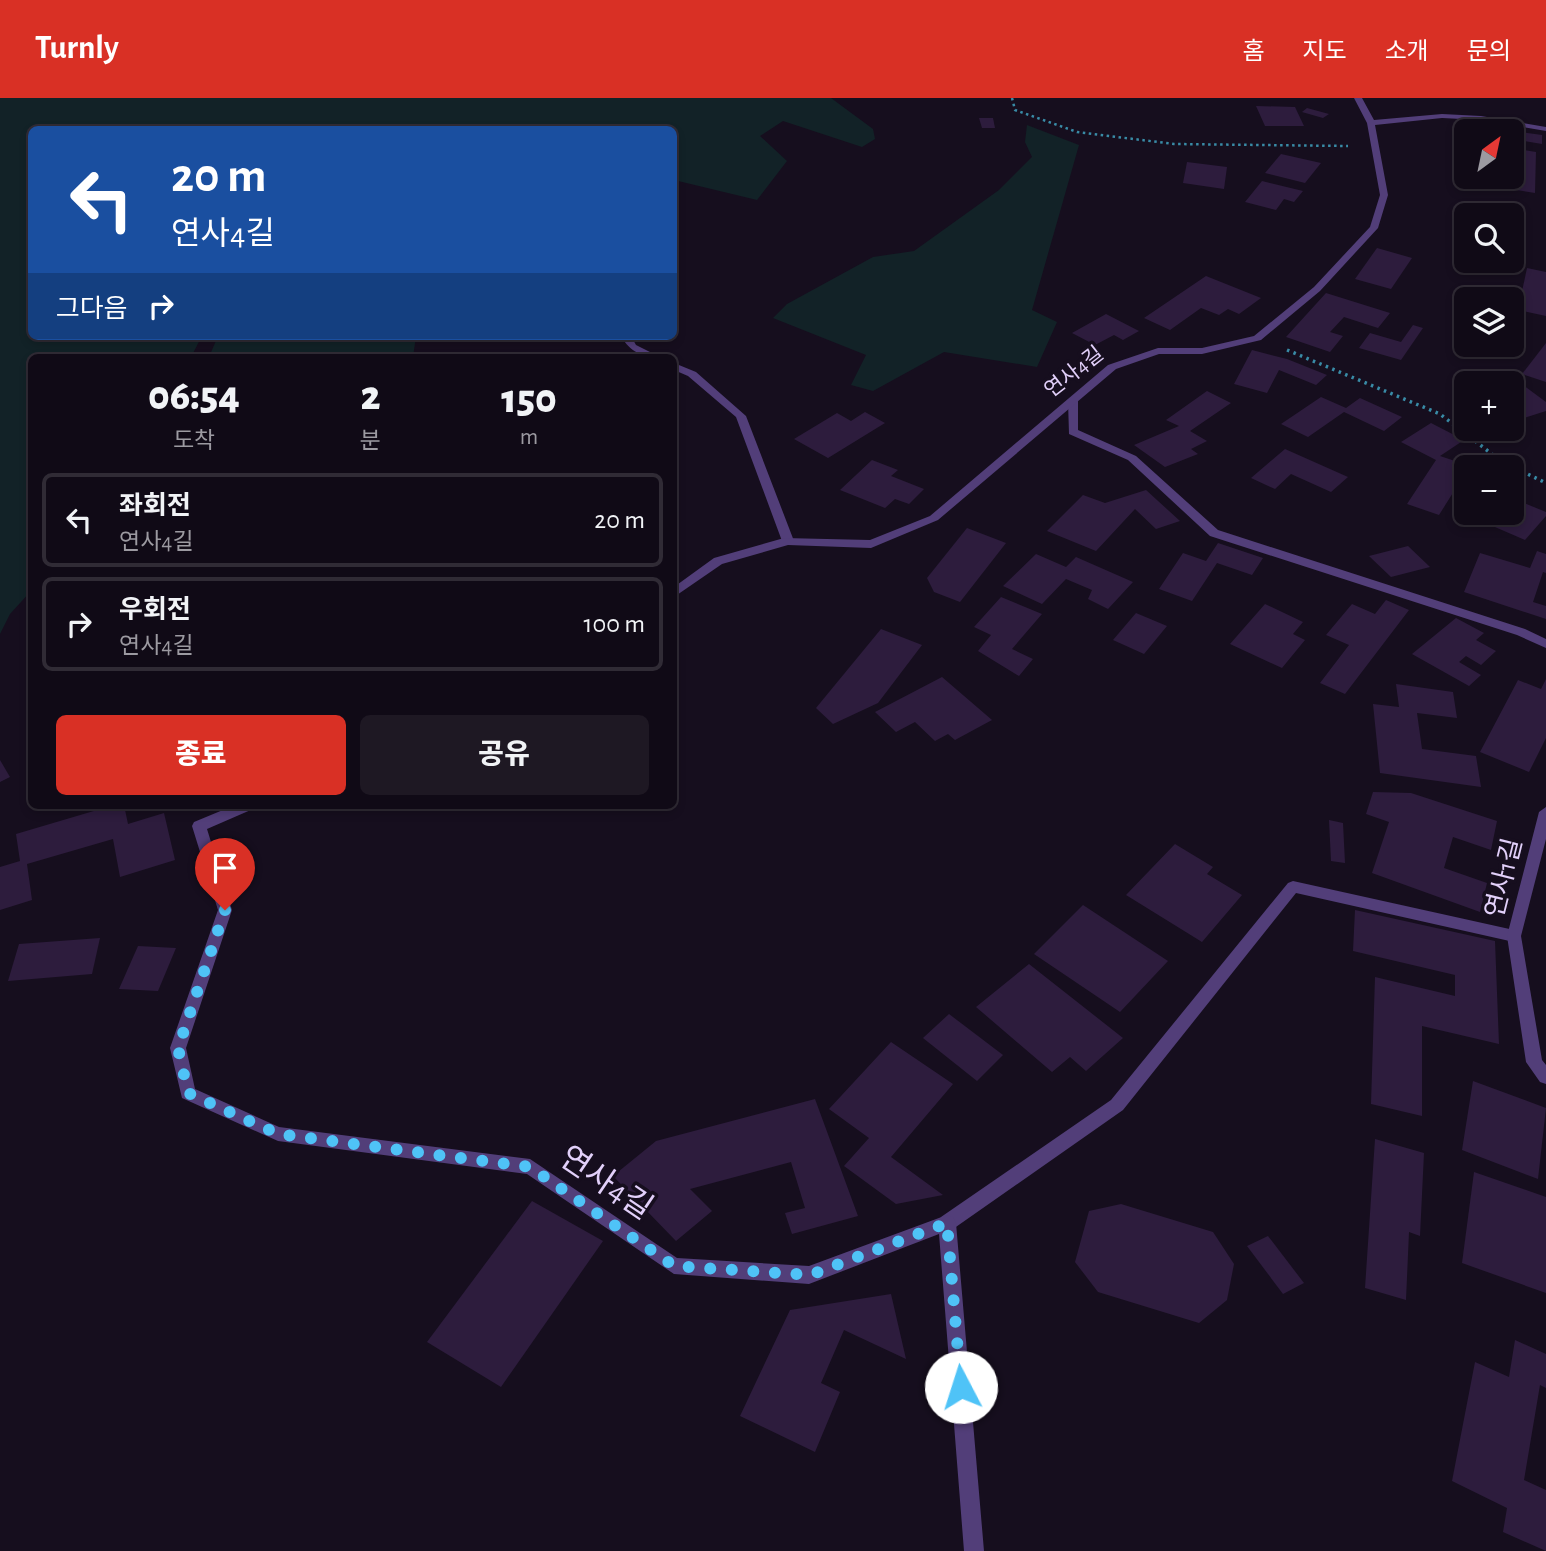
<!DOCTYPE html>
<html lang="ko">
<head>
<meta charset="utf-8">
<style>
  :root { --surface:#100a16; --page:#1e1823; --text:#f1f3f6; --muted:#9c9aa1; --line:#302b35; --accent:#d93025 }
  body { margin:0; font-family:"Alegreya Sans","Noto Sans KR",sans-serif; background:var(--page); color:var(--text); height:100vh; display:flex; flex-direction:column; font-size:26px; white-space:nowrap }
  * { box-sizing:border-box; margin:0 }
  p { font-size:23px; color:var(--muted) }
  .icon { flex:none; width:38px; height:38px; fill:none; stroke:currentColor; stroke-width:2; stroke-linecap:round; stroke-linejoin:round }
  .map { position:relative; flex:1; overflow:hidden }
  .side { position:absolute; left:28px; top:256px; width:649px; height:455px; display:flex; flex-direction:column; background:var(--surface); border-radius:10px; box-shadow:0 4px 10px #0003,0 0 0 2px var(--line) }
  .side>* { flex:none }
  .top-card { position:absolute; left:28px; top:28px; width:649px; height:214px; border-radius:10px; box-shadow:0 4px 10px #0003,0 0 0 2px var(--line); background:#1a4fa0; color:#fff; overflow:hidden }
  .needle { width:46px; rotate:33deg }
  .buttons { position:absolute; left:1454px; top:21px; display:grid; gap:14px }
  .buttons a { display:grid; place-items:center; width:70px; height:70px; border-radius:10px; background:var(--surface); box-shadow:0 4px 10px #0003,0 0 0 2px var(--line); font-size:35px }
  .pin { position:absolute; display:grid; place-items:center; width:60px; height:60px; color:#fff; margin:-72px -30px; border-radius:50% 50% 50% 0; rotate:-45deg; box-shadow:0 0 7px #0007 }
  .pin .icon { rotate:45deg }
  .me { position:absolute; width:77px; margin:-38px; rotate:355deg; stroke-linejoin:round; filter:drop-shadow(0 0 5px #0008) }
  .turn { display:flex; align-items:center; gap:24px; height:147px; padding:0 28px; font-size:32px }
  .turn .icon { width:91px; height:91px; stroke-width:2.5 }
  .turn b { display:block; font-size:49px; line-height:60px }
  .then { display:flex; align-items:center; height:66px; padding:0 28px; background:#0003; gap:14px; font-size:26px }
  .eta { display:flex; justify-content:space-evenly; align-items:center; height:119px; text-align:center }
  .eta b { font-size:42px; font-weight:800; line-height:49px }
  .primary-button { display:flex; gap:14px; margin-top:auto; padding:14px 28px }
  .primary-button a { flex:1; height:80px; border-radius:10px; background:var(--accent); color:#fff; font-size:28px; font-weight:800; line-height:80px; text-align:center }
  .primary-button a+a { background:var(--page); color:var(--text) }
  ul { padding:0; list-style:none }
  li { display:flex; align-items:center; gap:21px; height:94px; margin:0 14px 10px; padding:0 14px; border:4px solid var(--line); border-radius:10px }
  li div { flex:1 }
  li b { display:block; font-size:26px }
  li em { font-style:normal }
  header { display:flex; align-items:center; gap:42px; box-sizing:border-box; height:98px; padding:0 35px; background:var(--accent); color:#fff }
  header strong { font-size:33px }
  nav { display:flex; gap:38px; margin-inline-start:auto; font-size:24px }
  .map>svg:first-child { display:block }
  .green { fill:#122227 }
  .building { fill:#2d1c3d }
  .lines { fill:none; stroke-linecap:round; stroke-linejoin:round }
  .path-far1 { stroke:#398ba6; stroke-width:2.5; stroke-dasharray:2.5 3.5; stroke-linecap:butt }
  .path { stroke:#398ba6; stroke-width:3.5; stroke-dasharray:2.5 4.5; stroke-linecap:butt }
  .service { fill:#523e79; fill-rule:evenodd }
  .minor { fill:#523e79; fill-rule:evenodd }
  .route { stroke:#4fc3f7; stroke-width:12; stroke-dasharray:0 21.6 }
  .labels { text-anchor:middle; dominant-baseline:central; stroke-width:7; stroke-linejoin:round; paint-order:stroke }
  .far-street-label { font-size:21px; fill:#e2d0fa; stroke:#160e1e }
  .street-label { font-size:26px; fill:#e2d0fa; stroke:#160e1e }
  .near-street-label { font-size:32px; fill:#e2d0fa; stroke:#160e1e }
</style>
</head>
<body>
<header>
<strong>Turnly</strong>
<nav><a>홈</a><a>지도</a><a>소개</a><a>문의</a></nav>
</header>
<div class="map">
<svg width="1546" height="1453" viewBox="0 0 1546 1453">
  <rect width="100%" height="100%" fill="#160e1e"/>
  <g class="green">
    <path d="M0,0H831L873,31L875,41L862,49L783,23L760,38L787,63L757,102L674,82V32H32V238H202L191,259H32L31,493L10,516L0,536Z"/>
    <path d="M1027,27L1079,47L1032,212L1057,224L1037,269L944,254L873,293L851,287L866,257L773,220L787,206L873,159L914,153L999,92L1032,59L1025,44Z"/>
    <path d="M218,238H416L413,259H209Z"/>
  </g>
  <g class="building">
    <path d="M1256,8L1295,9L1304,28H1265Z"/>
    <path d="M1307,10L1329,16L1323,20L1302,14Z"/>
    <path d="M979,20H993L995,30H982Z"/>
    <path d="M1512,33L1542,37V46L1512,41Z"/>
    <path d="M1512,50L1536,54L1535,95L1491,88V79H1512Z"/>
    <path d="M1281,56L1321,65L1305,85L1265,75Z"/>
    <path d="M1187,64L1227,69L1224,91L1183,85Z"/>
    <path d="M1262,83L1303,93L1294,104L1284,101L1276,112L1245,104Z"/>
    <path d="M1377,150L1412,160L1391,191L1355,181Z"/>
    <path d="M1527,170L1546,174V218L1518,212Z"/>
    <path d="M1206,178L1261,200L1239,216L1228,211L1219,217L1201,210L1170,232L1144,220Z"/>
    <path d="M1326,195L1390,215L1378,230L1344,219L1330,234L1343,238L1330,254L1286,239Z"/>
    <path d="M1106,216L1139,233L1123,242L1114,237L1095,247L1072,235Z"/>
    <path d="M1413,227L1423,230L1401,262L1359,250L1370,235L1401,244Z"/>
    <path d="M1546,245V284L1522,276Z"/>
    <path d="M1252,252L1287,261L1327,277L1316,287L1279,272L1267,295L1234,286Z"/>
    <path d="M1523,287L1546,304V313L1514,323L1512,290Z"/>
    <path d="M1207,293L1231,305L1190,333L1207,343L1191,351L1198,356L1165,369L1134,347L1179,328L1166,322Z"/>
    <path d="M1321,299L1346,310L1360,300L1402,319L1384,333L1344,314L1308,339L1281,326Z"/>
    <path d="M865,314L885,325L828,360L794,341L837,315L851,323Z"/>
    <path d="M1431,325L1464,342L1440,358L1473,369H1466V374L1439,417L1407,406L1436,362L1401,344Z"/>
    <path d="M1475,331H1495L1508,340L1495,345Z"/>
    <path d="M1285,351L1348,379L1331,394L1291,376L1275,391L1251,380Z"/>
    <path d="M872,362L898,372L891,378L924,391L909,406L895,401L885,410L840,392Z"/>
    <path d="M1146,392L1180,423L1156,431L1135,411L1096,453L1047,433L1083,397L1105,405Z"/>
    <path d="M1512,400L1546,414V418L1525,442L1488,426L1498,415H1512Z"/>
    <path d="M967,430L1006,445L960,504L934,494L927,480Z"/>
    <path d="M1218,445L1263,460L1252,477L1217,465L1192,503L1159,491L1183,455L1206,463Z"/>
    <path d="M1408,448L1430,469L1391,479L1369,458Z"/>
    <path d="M1537,453L1546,456V475L1543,474L1533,504L1546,508V521L1464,494L1480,455L1530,470Z"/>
    <path d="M1036,456L1066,469L1076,459L1133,484L1108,511L1088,501L1092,492L1066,481L1042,506L1003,488Z"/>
    <path d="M1001,499L1042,516L1012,551L1033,561L1019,578L978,553L991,537L974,529Z"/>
    <path d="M1386,502L1409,512L1345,596L1320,585L1349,547L1326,537L1352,506L1375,516Z"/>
    <path d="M1265,506L1303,524L1293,536L1305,542L1282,570L1230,546Z"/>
    <path d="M1136,515L1167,528L1144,556L1113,542Z"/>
    <path d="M1456,520L1484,535L1476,542L1496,553L1481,567L1466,558L1459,564L1481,577L1469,588L1412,556Z"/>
    <path d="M881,531L922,547L878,605L833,626L816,610Z"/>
    <path d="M942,579L992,622L955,642L948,636L935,643L915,624L896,634L875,614Z"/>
    <path d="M1546,581V640L1529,674L1480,654L1518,582L1541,591Z"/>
    <path d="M1396,586L1453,594L1457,620L1417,615L1422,651L1476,658L1481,689L1380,675L1373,606L1399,609Z"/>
    <path d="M0,662L10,679L0,684Z"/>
    <path d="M1373,694L1411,695L1497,723L1491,752L1453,739L1444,770L1487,785L1480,814L1372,775L1389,724L1366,716Z"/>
    <path d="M114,707H124L128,726L164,715L175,762L120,779L113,741L27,766L32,802L0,812V769L20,763L16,736Z"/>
    <path d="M1329,722L1343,725L1345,765L1331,763Z"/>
    <path d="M1175,746L1213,769L1207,776L1242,797L1202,844L1126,797Z"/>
    <path d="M1083,807L1168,863L1120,914L1034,856Z"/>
    <path d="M1355,812L1495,843L1499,946L1422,928V1018L1371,1006L1375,879L1455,898V877L1353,853Z"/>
    <path d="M100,840L92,876L8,883L19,846Z"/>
    <path d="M138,848L176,850L158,893L119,891Z"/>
    <path d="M1029,866L1123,940L1086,973L1070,959L1052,974L976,909Z"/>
    <path d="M949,916L1003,957L977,983L923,940Z"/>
    <path d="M891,944L953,986L891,1059L943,1097L896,1106L844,1068L869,1040L829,1011Z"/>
    <path d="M1473,983L1546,1010L1538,1081L1462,1052Z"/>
    <path d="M815,1001L858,1118L792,1136L785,1115L805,1110L791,1064L690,1091L712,1113L676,1143L613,1078L656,1043Z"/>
    <path d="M1375,1041L1424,1055L1420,1138L1409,1134L1406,1202L1365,1190Z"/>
    <path d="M1474,1074L1546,1099V1195L1462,1165Z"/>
    <path d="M532,1103L603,1143L501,1289L427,1244Z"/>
    <path d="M1121,1106L1213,1134L1234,1166L1227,1202L1199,1225L1098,1194L1075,1164L1089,1113Z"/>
    <path d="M1268,1138L1304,1185L1283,1196L1247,1148Z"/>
    <path d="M891,1196L906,1261L844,1232L821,1285L840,1294L815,1354L740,1318L790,1212Z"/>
    <path d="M1515,1242L1546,1256V1290L1540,1287L1524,1382L1546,1392V1453L1503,1434L1507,1410L1452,1383L1475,1264L1509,1279Z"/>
  </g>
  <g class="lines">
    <path class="path-far1" d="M1012,0L1015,12L1077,34L1174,46L1348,48"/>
    <path class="path" d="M1287,252L1440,316L1501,363L1546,385"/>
    <g class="service">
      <path d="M621,238H631L636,247L660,259C642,259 630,254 621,238Z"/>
      <path d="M674,265L696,274L746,318L794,443L792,446H784L782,443L736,319L688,278L674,272Z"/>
      <path d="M1073,300L1078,303V332L1136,358L1218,432L1525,531L1546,541V550L1517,537L1210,438L1128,362L1069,336L1068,303Z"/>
      <path d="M1293,783L1514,832L1519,834L1521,838L1519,842L1514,844L1296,795L1123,1012L953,1131L947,1133L941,1131L938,1125L941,1119L1111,1002L1288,785Z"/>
    </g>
    <g class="minor">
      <path d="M1354,0H1362L1374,22L1442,16L1481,18L1546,29V33L1481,22L1442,20L1375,27L1388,97L1378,130L1320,193L1261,242L1202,256H1159L1116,271L938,422L871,450L788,447L722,466L674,499V489L714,460L784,440L870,442L930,418L1108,267L1158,250H1202L1254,238L1314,189L1370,129L1380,97L1367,25Z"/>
      <path d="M235,707H255L253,711L207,731L232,812L186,950L195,991L279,1029L530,1061L677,1160L809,1168L947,1117L953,1119L956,1125L984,1453H964L939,1136L809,1186L674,1176L527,1076L278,1043L182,1000L170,950L218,812L192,728L194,724Z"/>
      <path d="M1546,709V741L1521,838L1542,962L1546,967V986L1540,984L1526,964L1507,838L1539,714Z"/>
    </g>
  </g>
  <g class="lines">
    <path class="route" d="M225,812L178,950L188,995L278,1036L530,1069L674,1168L810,1177L947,1125L961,1289"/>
  </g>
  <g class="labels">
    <g class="far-street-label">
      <text transform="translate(1074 274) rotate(-38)">연사4길</text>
    </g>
    <g class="street-label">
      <text transform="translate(1504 780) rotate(-76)">연사1길</text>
    </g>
    <g class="near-street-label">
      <text transform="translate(606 1085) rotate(34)">연사4길</text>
    </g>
  </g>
</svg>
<div class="buttons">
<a><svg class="needle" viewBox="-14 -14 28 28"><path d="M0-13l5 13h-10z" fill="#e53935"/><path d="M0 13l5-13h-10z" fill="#9c9aa1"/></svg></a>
<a><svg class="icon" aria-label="search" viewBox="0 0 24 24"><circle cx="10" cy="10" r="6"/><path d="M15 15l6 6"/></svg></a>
<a><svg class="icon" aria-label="layers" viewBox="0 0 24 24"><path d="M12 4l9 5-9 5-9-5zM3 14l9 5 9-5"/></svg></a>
<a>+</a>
<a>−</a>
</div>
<div class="pin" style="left:225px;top:812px;background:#d93025"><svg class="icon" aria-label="arrive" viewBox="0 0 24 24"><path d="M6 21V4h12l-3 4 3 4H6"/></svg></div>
<svg class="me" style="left:961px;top:1289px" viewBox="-20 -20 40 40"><circle r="19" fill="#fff"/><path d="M0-13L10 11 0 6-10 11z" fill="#4fc3f7"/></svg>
<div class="top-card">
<div class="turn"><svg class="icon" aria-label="left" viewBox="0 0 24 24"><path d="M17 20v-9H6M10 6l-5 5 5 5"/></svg><div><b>20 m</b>연사4길</div></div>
<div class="then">그다음<svg class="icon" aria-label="right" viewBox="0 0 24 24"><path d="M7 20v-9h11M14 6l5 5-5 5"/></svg></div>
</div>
<section class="side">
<div class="eta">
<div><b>06:54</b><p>도착</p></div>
<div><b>2</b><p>분</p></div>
<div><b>150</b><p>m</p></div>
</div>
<ul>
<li><svg class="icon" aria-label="left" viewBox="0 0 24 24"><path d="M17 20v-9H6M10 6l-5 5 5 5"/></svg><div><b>좌회전</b><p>연사4길</p></div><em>20 m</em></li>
<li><svg class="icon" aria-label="right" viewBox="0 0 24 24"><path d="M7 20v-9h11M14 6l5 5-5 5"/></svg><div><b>우회전</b><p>연사4길</p></div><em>100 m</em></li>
</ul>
<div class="primary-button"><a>종료</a><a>공유</a></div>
</section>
</div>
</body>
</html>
